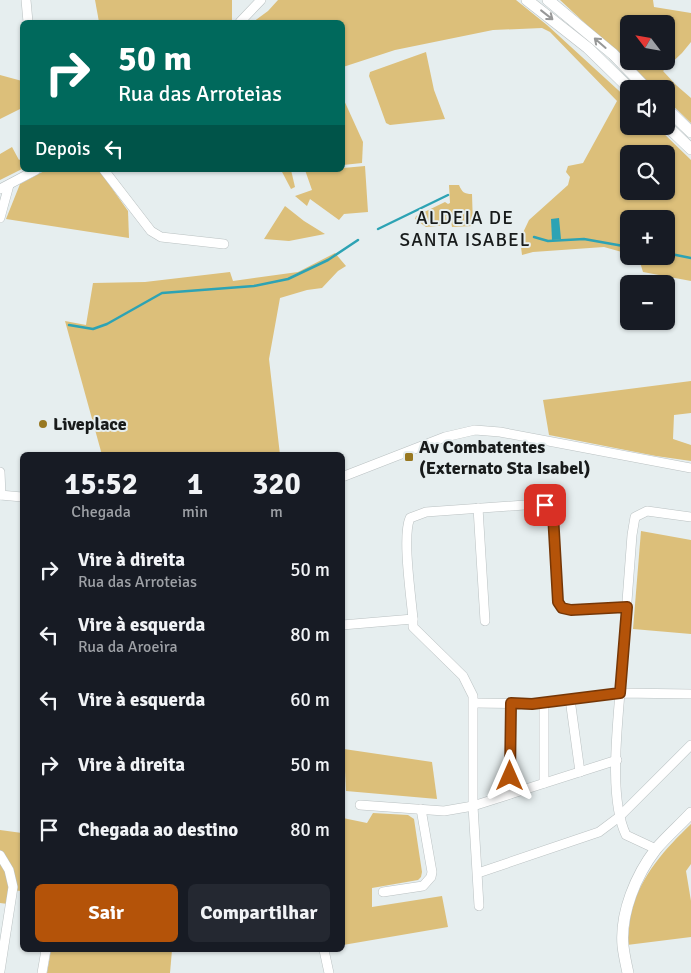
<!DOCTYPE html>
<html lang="pt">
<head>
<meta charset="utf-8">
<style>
  :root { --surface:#171b24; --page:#242831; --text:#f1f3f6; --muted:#9ea1a6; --accent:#b45309 }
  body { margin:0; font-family:Signika,sans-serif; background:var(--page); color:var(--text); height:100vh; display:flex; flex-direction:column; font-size:19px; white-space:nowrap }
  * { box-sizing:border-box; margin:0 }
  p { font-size:16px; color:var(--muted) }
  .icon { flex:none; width:28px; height:28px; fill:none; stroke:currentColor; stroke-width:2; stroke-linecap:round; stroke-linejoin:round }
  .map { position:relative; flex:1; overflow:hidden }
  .side { position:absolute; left:20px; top:452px; width:325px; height:500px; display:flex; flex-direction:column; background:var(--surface); border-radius:8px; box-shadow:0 1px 4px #0004 }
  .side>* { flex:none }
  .banner { position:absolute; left:20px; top:20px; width:325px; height:152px; border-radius:8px; box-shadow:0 1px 4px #0004; background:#00695c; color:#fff; overflow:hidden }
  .needle { width:32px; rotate:301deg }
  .fabs { position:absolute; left:620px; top:15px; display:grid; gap:10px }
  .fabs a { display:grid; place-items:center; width:55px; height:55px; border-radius:8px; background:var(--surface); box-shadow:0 1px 4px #0004; font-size:25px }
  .pin { position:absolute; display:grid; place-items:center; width:42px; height:42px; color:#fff; margin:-21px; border-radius:10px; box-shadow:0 2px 8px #0006 }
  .me { position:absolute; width:55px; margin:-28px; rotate:0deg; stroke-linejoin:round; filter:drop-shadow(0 0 4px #0008) }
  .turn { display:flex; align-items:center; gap:18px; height:105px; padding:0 15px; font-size:22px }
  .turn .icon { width:65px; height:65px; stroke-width:2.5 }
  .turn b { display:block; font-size:35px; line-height:42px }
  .then { display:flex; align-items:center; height:48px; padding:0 15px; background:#0003; gap:10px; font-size:19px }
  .eta { display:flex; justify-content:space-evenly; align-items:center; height:85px; text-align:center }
  .eta b { font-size:30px; font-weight:700; line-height:35px }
  .cta { display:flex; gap:10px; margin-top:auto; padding:10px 15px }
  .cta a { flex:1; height:58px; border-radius:8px; background:var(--accent); color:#fff; font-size:20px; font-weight:700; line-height:58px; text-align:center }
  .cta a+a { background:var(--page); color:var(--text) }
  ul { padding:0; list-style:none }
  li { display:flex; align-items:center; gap:15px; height:65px; padding:0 15px }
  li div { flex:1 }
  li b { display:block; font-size:19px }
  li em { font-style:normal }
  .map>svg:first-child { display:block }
  .green { fill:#dcbf7a; fill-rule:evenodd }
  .water { fill:#2da3b4 }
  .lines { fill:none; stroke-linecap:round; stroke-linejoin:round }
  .stream { stroke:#2da3b4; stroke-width:2.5 }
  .minor-casing { stroke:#bac1c2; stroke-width:10 }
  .major-casing { stroke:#bac1c2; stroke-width:12 }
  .minor { stroke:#fff; stroke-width:9 }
  .major { stroke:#fff; stroke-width:11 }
  .oneway { stroke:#979898 }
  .route-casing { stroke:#753606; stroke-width:12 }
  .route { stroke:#b45309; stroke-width:9 }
  .poi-dot { fill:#987821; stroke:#e6eeef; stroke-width:2 }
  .labels { text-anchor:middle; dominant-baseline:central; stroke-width:4; stroke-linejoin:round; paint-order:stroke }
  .poi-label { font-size:18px; font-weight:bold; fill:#181b1b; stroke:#e6eeef; text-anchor:start }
  .neighbourhood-label { font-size:19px; letter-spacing:1px; fill:#181b1b; stroke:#e6eeef }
</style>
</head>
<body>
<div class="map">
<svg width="691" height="973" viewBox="0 0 691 973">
  <rect width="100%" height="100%" fill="#e6eeef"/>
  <g class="green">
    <path d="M95,0H232V22H99Z"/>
    <path d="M278,0H516L547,25L629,100V126H656L691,160V281L643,272L638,256H666V219H629V254L604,247L533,252L522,255L520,239L529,220L568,185L570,177L566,172L568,166L583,163L617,101L550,32L542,28L493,30L395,50L343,67L342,22H253L268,11ZM629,154H666V191H629Z"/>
    <path d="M560,0H653L654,7L691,13V42L682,53L663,71L676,85L691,98V123L666,99V89H656ZM629,24H666V61H629Z"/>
    <path d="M426,52L434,90L445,119L390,125L386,123L369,76L370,72Z"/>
    <path d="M0,75L22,81V108L0,119Z"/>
    <path d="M343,98L363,142L362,163L343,165Z"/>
    <path d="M12,147L19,160L22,158V169L0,180V154Z"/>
    <path d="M365,166L368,212L344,214L339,220L310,199L307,206L295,196L312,190L305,170H342L343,168Z"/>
    <path d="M46,170H99L128,211L129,238L6,219L20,184Z"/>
    <path d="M281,170H291L295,187L291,189Z"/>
    <path d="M449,185H459C462,192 464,194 472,194L473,226L452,227L450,215L446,216L448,225L426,227L415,219L416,216L445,202L448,204L450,203Z"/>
    <path d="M285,206L304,221L325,234L289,241L264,239Z"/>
    <path d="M335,253L346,266L338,271L322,288L307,290L280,298L269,359L280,455H102L65,321L86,325L93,283L145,282L230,272L233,281L298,272Z"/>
    <path d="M691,381V413L674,415L673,439L691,445V461L656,456L549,435L543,400Z"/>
    <path d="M641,531L691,540V634L633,629Z"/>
    <path d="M344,749L432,762L437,799L346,791Z"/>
    <path d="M373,813L408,815L414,819L422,872L421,877L418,880L372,888V907L442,896L448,927L343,945V818L367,823Z"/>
    <path d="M691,824V864L686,871L691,901V937L627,945C629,933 629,921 632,910C641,875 666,848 691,824Z"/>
    <path d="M0,830L22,833V891L9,890L8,904L0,903Z"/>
    <path d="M51,950H172L170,973H47Z"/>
  </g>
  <path class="water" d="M559,218L561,239L552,240L551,219Z"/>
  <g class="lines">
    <g class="stream">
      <path d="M378,229L448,195"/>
      <path d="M534,237L548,241L584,239L629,247"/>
      <path d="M666,253L691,258"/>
      <path d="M69,325L93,329L107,324L162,293L254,286L288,279L328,260L358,240"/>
    </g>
    <g class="minor-casing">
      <g id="minor">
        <path d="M26,0L28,22"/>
        <path d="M240,22L261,0"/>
        <path d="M104,170L151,231L161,237L224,244"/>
        <path d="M0,189L36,170"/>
        <path d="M0,218L9,185"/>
        <path d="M0,472L1,495"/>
        <path d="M342,477L445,437L475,430L500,432L691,468"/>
        <path d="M0,495L22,497"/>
        <path d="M478,508L485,621"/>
        <path d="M413,619V627L463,676L473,696V806L479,906"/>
        <path d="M342,625L413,619C411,596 402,536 410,518L426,512L538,504L550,507L553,514L558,602L563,608L571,610L627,607"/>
        <path d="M570,699L580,772"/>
        <path d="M474,703L532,704L620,693L691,694"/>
        <path d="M544,703V783"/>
        <path d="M510,794L511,703"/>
        <path d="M360,805L444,811L473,806L617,760"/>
        <path d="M656,849L626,835C608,797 618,723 621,680C625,632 628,584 632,535L635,517L647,511L691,517"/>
        <path d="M0,855L9,870L13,887L0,971"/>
        <path d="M478,873L599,832L619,817L691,745"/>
        <path d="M383,892L423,886L431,877L432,872L421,809"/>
        <path d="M324,950L329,973"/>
        <path d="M42,973L46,950"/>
      </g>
    </g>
    <g class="major-casing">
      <g id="major">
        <path d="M527,0L588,48L630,89"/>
        <path d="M548,0L613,54L647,89"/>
        <path d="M666,108L691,132"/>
        <path d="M666,125L691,149"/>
        <path d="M628,973C626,964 624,955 623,946C620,913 636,875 656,849C667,836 680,825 691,813"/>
      </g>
    </g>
    <use href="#minor" class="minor"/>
    <use href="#major" class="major"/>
  </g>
  <defs><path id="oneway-shaft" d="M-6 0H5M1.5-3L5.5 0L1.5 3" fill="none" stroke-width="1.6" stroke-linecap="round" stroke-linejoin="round" transform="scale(1.25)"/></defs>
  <g class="oneway">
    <use href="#oneway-shaft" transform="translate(547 15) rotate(38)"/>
    <use href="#oneway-shaft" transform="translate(600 43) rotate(-139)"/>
  </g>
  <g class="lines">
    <g class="route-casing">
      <path id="route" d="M510,776L511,703L532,704L620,693L627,607L571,610L562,608L558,602L553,514L550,508L545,505"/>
    </g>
    <use href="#route" class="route"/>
  </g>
  <g class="poi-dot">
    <circle cx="43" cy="424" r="5"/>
    <rect x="404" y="452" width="10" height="10" rx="2.5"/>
  </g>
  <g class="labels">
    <g class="poi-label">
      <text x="53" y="424">Liveplace</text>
      <text x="419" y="447">Av Combatentes<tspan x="419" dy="21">(Externato Sta Isabel)</tspan></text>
    </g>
    <g class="neighbourhood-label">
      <text x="465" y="218">ALDEIA DE<tspan x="465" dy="22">SANTA ISABEL</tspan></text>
    </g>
  </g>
</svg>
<div class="fabs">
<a><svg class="needle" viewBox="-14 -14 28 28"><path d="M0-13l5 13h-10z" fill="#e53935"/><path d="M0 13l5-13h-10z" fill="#9ea1a6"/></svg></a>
<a><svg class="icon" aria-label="sound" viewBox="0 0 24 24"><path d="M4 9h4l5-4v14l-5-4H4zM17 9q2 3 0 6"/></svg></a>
<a><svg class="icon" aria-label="search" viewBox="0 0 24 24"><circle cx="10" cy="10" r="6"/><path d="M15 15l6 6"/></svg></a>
<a>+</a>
<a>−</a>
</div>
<div class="pin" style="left:545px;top:505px;background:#d93025"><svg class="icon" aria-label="arrive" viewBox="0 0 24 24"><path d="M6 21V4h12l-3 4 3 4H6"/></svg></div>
<svg class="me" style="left:510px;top:776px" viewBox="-20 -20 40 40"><path d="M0-17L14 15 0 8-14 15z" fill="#b45309" stroke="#fff" stroke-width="4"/></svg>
<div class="banner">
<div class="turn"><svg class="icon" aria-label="right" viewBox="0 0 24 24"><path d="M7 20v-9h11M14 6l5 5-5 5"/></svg><div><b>50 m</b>Rua das Arroteias</div></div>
<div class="then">Depois<svg class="icon" aria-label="left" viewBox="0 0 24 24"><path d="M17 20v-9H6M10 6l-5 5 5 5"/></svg></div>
</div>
<section class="side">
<div class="eta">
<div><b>15:52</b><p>Chegada</p></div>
<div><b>1</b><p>min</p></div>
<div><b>320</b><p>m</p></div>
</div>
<ul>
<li><svg class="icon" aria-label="right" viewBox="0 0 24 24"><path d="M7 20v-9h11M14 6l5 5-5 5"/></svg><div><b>Vire à direita</b><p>Rua das Arroteias</p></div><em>50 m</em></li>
<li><svg class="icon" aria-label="left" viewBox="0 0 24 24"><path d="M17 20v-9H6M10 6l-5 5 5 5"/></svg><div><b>Vire à esquerda</b><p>Rua da Aroeira</p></div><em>80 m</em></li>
<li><svg class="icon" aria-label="left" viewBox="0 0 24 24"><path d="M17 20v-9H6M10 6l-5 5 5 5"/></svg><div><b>Vire à esquerda</b></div><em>60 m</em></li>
<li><svg class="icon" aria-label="right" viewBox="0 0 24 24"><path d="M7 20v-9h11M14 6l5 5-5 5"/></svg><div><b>Vire à direita</b></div><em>50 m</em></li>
<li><svg class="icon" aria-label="arrive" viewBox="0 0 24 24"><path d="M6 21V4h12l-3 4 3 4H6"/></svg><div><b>Chegada ao destino</b></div><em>80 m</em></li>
</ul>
<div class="cta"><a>Sair</a><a>Compartilhar</a></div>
</section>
</div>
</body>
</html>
